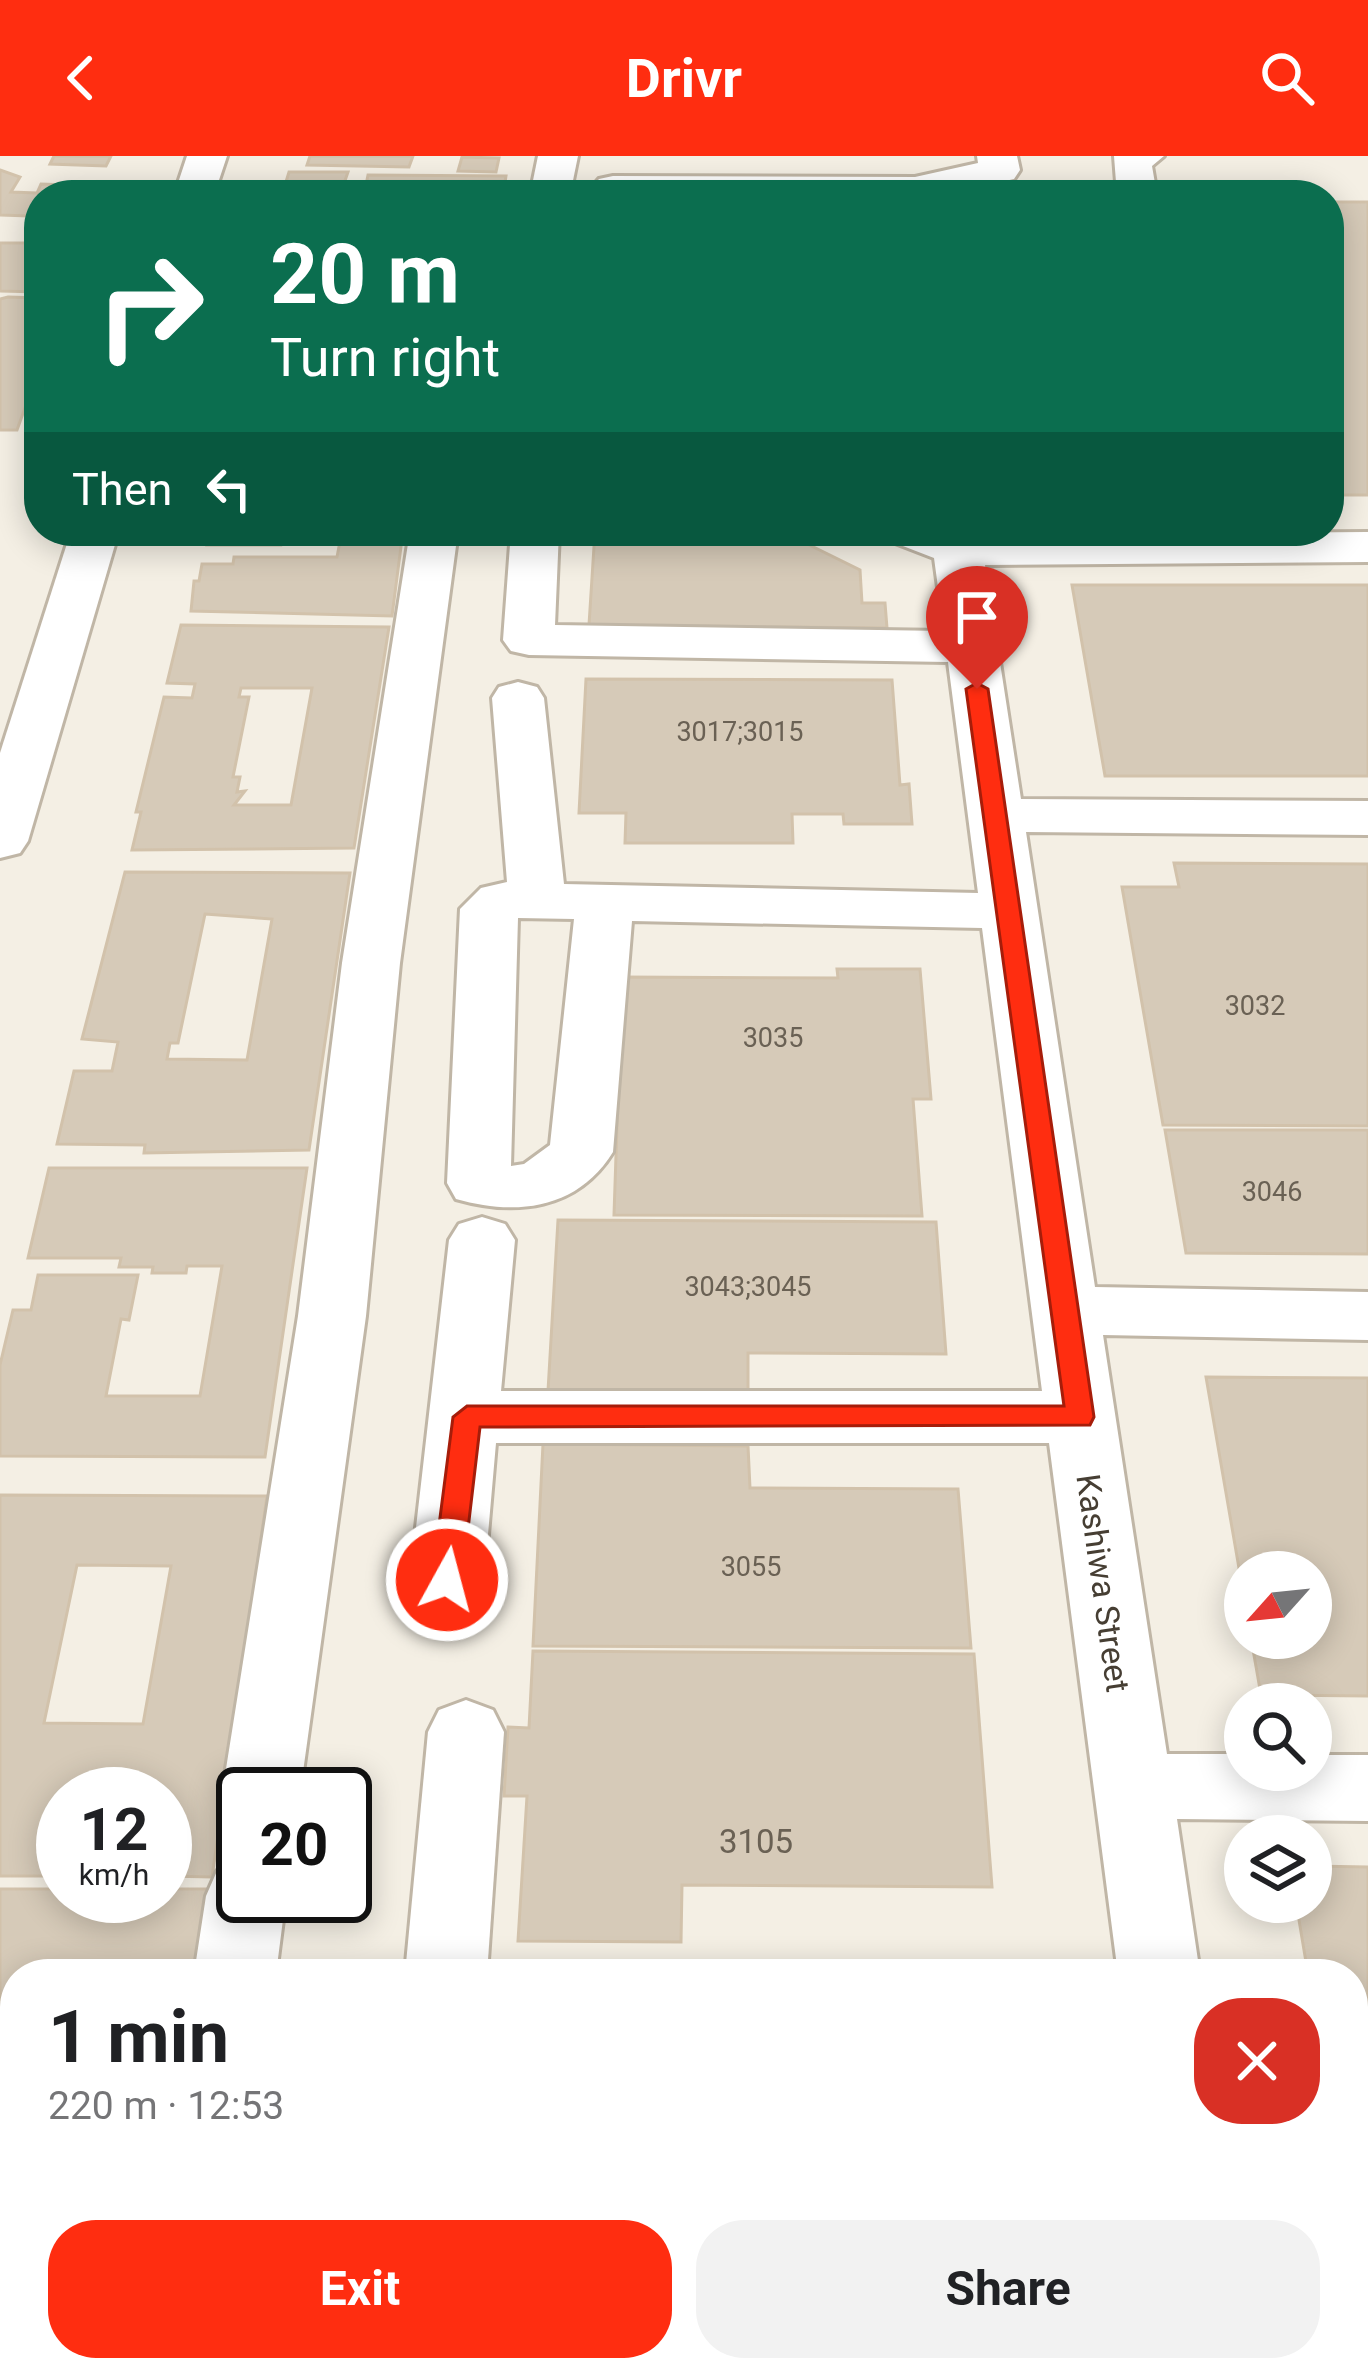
<!DOCTYPE html>
<html lang="en">
<head>
<meta charset="utf-8">
<style>
  :root { --surface:#fff; --page:#f2f2f2; --text:#202124; --muted:#757577; --accent:#ff2d10 }
  body { margin:0; font-family:Roboto,sans-serif; background:var(--page); color:var(--text); height:100vh; display:flex; flex-direction:column; font-size:45px; white-space:nowrap }
  * { box-sizing:border-box; margin:0 }
  p { font-size:39px; color:var(--muted) }
  .icon { flex:none; width:66px; height:66px; fill:none; stroke:currentColor; stroke-width:2; stroke-linecap:round; stroke-linejoin:round }
  .map { position:relative; flex:1; overflow:hidden }
  .drawer { position:absolute; left:0px; top:1803px; width:1368px; height:423px; display:flex; flex-direction:column; background:var(--surface); border-radius:48px 48px 0 0; box-shadow:0 6px 30px #0003 }
  .drawer>* { flex:none }
  .top-card { position:absolute; left:24px; top:24px; width:1320px; height:366px; border-radius:48px; box-shadow:0 6px 30px #0003; background:#0b6e4f; color:#fff; overflow:hidden }
  .needle { width:78px; rotate:243deg }
  .controls { position:absolute; left:1224px; top:1395px; display:grid; gap:24px }
  .controls a { display:grid; place-items:center; width:108px; height:108px; border-radius:50%; background:var(--surface); box-shadow:0 6px 30px #0003; font-size:60px }
  .speed { position:absolute; left:36px; top:1611px; display:flex; gap:24px; font-size:60px; font-weight:700; text-align:center }
  .speed>* { display:grid; place-content:center; width:156px; height:156px; border-radius:50%; background:var(--surface); box-shadow:0 6px 30px #0003; line-height:1 }
  .speed small { font-size:30px; font-weight:400 }
  .speed .limit { border:6px solid #111; border-radius:18px; background:#fff; color:#111 }
  .pin { position:absolute; display:grid; place-items:center; width:102px; height:102px; color:#fff; margin:-123px -51px; border-radius:50% 50% 50% 0; rotate:-45deg; box-shadow:0 0 12px #0007 }
  .pin .icon { rotate:45deg }
  .me { position:absolute; width:132px; margin:-66px; rotate:7deg; stroke-linejoin:round; filter:drop-shadow(0 0 9px #0008) }
  .turn { display:flex; align-items:center; gap:42px; height:252px; padding:0 48px; font-size:54px }
  .turn .icon { width:156px; height:156px; stroke-width:2.5 }
  .turn b { display:block; font-size:84px; line-height:102px }
  .then { display:flex; align-items:center; height:114px; padding:0 48px; background:#0003; gap:24px; font-size:45px }
  .round { display:grid; place-items:center; flex:none; width:126px; height:126px; border-radius:48px; background:var(--page) }
  .head { display:flex; align-items:center; justify-content:space-between; height:204px; padding:0 48px }
  h1 { font-size:72px; font-weight:700; line-height:90px }
  .button { display:flex; gap:24px; margin-top:auto; padding:24px 48px }
  .button a { flex:1; height:138px; border-radius:48px; background:var(--accent); color:#fff; font-size:48px; font-weight:700; line-height:138px; text-align:center }
  .button a+a { background:var(--page); color:var(--text) }
  header { display:flex; justify-content:space-between; align-items:center; height:156px; padding:0 48px; background:var(--accent); color:#fff; font-size:54px; font-weight:700 }
  .map>svg:first-child { display:block }
  .building { fill:#d6cab8; stroke:#d2c2ab; stroke-width:3; fill-rule:evenodd }
  .lines { fill:none; stroke-linecap:round; stroke-linejoin:round }
  .minor-casing { stroke:#c0b6a6; stroke-width:6 }
  .minor { fill:#fff; fill-rule:evenodd }
  .route { fill:#ff2d10; stroke:#a61d0a; stroke-width:3 }
  .labels { text-anchor:middle; dominant-baseline:central; stroke-width:12; stroke-linejoin:round; paint-order:stroke }
  .number-label { font-size:27px; fill:#6a6154 }
  .street-label { font-size:33px; fill:#463e33; stroke:#fff }
  .near-number-label { font-size:33px; fill:#6a6154 }
</style>
</head>
<body>
<header><svg class="icon" aria-label="back" viewBox="0 0 24 24"><path d="M15 5l-7 7 7 7"/></svg>Drivr<svg class="icon" aria-label="search" viewBox="0 0 24 24"><circle cx="10" cy="10" r="6"/><path d="M15 15l6 6"/></svg></header>
<div class="map">
<svg width="1368" height="2224" viewBox="0 0 1368 2224">
  <rect width="100%" height="100%" fill="#f4efe4"/>
  <g class="building">
    <path d="M54,0H111L106,10L50,8Z"/>
    <path d="M310,0H413L409,11L307,9Z"/>
    <path d="M462,1L499,2L496,16L458,15Z"/>
    <path d="M0,14L20,21L11,36L37,37L41,28L98,30L93,39H39V56L29,60L0,59Z"/>
    <path d="M289,16H348L340,39H282Z"/>
    <path d="M368,19L506,20L503,39H364Z"/>
    <rect x="1329" y="46" width="39" height="293"/>
    <path d="M0,87H39V136L0,135Z"/>
    <path d="M8,141L39,142V213L17,274H0V143Z"/>
    <path d="M210,375H284L281,389H207Z"/>
    <path d="M342,375H403L392,460L191,455L194,425H199L202,408H233L234,401H337Z"/>
    <path d="M595,375H781L860,414L862,447H885L887,472L589,469Z"/>
    <path d="M1072,429H1368V620H1105Z"/>
    <path d="M181,469L389,471L354,692L132,694L141,656H136L164,541L192,542L195,528L167,527ZM241,532H312L291,649H234L245,635L237,636L240,621H233L249,541H239Z"/>
    <path d="M586,523L892,524L900,629L909,628L912,668H844L843,658H792L793,687H625L626,657H579Z"/>
    <path d="M1174,707L1368,708V970L1163,969L1122,731H1179Z"/>
    <path d="M125,716L350,717L309,994L144,997L145,989L57,988L74,915H112L118,886L82,883ZM205,758L272,763L247,904L167,903L170,887H178Z"/>
    <path d="M837,813H920L931,943H913L922,1060L614,1059L622,821L838,822Z"/>
    <path d="M1165,974H1368V1098L1186,1097Z"/>
    <path d="M49,1012H307L265,1301L0,1300V1209L13,1154H31L38,1119H138L129,1164L121,1163L106,1240H200L222,1110H187L186,1117H152L153,1111H119L121,1102H28Z"/>
    <path d="M558,1064L936,1066L946,1198L748,1197V1236L548,1235Z"/>
    <path d="M1206,1221L1368,1222V1540L1261,1539L1251,1482H1311V1416H1245V1447Z"/>
    <path d="M543,1288L748,1290L750,1332L958,1333L971,1492L533,1490Z"/>
    <path d="M0,1339L267,1340L212,1721L165,1720V1638H63V1720H0ZM77,1409L171,1410L143,1568L44,1567Z"/>
    <path d="M533,1495L974,1498L992,1731L682,1729L681,1786L518,1785L527,1640H504L508,1571L529,1572Z"/>
    <path d="M1311,1710L1368,1711V1912H1353V1818H1308L1296,1746H1311Z"/>
    <path d="M0,1733H63V1740H165V1733H209L197,1818H15V1898H0Z"/>
    <path d="M1353,1919H1368V2185L1353,2098Z"/>
    <path d="M0,2112H15V2211H141L139,2224H0Z"/>
    <path d="M495,2211H1030L1031,2224H495Z"/>
  </g>
  <g class="lines">
    <g class="minor-casing">
      <g id="minor">
        <path d="M187,0H227L214,39H174Z"/>
        <path d="M538,0H578L570,39H530Z"/>
        <path d="M977,0H1017L1020,14L1014,23L943,39H585L599,23L613,20L915,21L978,7Z"/>
        <path d="M1114,0H1164L1152,10L1157,39H1117Z"/>
        <path d="M71,375H119L28,685L20,697L0,702V597Z"/>
        <path d="M410,375H458L400,807L366,1160L300,1638H243V1665L233,1661L222,1638L298,1160L342,807Z"/>
        <path d="M511,375H559L555,469L944,475L934,402L890,385L883,375H952L964,379L1368,376V406L985,409L1021,643L1368,645V679L1026,676L1095,1131L1368,1136V1184L1103,1179L1167,1598H1245V1614H1311V1599H1368V1665L1177,1663L1200,1818H1118L1049,1287H496L484,1424L473,1444L447,1453L421,1444L410,1424L449,1084L459,1068L482,1061L505,1068L515,1084L501,1235H1042L982,772L632,765L613,996C577,1054 516,1060 456,1043L447,1027L460,753L481,732L507,726L492,542L499,531L518,526L537,531L544,542L564,728L978,737L948,506L529,499L511,495L503,484ZM518,762L574,763L550,989L524,1008L511,1010Z"/>
        <path d="M466,1544L493,1554L504,1576L487,1818H405L428,1576L439,1554Z"/>
        <path d="M243,1706V1740H286L276,1818H194L206,1740L217,1715Z"/>
        <path d="M136,2211H228L226,2224H134Z"/>
        <path d="M1169,2211H1261L1263,2224H1171Z"/>
      </g>
    </g>
    <use href="#minor" class="minor"/>
  </g>
  <path class="route" d="M977,527L988,533L1094,1261L1090,1269L480,1271L462,1424L457,1433H436L432,1424L453,1261L467,1250H1064L966,533Z"/>
  <g class="labels">
    <g class="number-label">
      <text x="740" y="576">3017;3015</text>
      <text x="1255" y="850">3032</text>
      <text x="773" y="882">3035</text>
      <text x="1272" y="1036">3046</text>
      <text x="748" y="1131">3043;3045</text>
      <text x="751" y="1411">3055</text>
    </g>
    <g class="street-label">
      <text transform="translate(1103 1427) rotate(82)">Kashiwa Street</text>
    </g>
    <g class="near-number-label">
      <text x="756" y="1685">3105</text>
    </g>
  </g>
</svg>
<div class="controls">
<a><svg class="needle" viewBox="-14 -14 28 28"><path d="M0-13l5 13h-10z" fill="#e53935"/><path d="M0 13l5-13h-10z" fill="#757577"/></svg></a>
<a><svg class="icon" aria-label="search" viewBox="0 0 24 24"><circle cx="10" cy="10" r="6"/><path d="M15 15l6 6"/></svg></a>
<a><svg class="icon" aria-label="layers" viewBox="0 0 24 24"><path d="M12 4l9 5-9 5-9-5zM3 14l9 5 9-5"/></svg></a>
</div>
<div class="speed"><div>12<small>km/h</small></div><div class="limit">20</div></div>
<div class="pin" style="left:977px;top:533px;background:#d93025"><svg class="icon" aria-label="arrive" viewBox="0 0 24 24"><path d="M6 21V4h12l-3 4 3 4H6"/></svg></div>
<svg class="me" style="left:447px;top:1424px" viewBox="-20 -20 40 40"><circle r="17" fill="#ff2d10" stroke="#fff" stroke-width="3"/><path d="M0-11L8 9 0 5-8 9z" fill="#fff"/></svg>
<div class="top-card">
<div class="turn"><svg class="icon" aria-label="right" viewBox="0 0 24 24"><path d="M7 20v-9h11M14 6l5 5-5 5"/></svg><div><b>20 m</b>Turn right</div></div>
<div class="then">Then<svg class="icon" aria-label="left" viewBox="0 0 24 24"><path d="M17 20v-9H6M10 6l-5 5 5 5"/></svg></div>
</div>
<section class="drawer">
<div class="head"><div><h1>1 min</h1><p>220 m · 12:53</p></div><a class="round" style="background:#d93025;color:#fff"><svg class="icon" aria-label="close" viewBox="0 0 24 24"><path d="M6 6l12 12M18 6L6 18"/></svg></a></div>
<div class="button"><a>Exit</a><a>Share</a></div>
</section>
</div>
</body>
</html>
